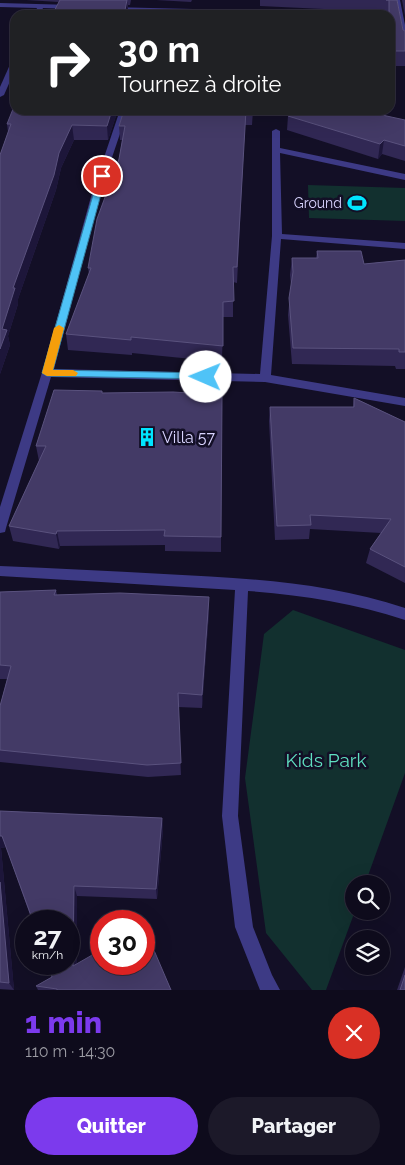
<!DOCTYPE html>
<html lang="fr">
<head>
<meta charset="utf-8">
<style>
  :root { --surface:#0e0b1c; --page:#1c1929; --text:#f1f3f6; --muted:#9b9ba3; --line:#2e2b3b; --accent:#7c3aed }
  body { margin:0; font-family:Raleway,sans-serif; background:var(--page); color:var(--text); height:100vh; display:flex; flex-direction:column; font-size:19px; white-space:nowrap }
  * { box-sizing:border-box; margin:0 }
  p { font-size:16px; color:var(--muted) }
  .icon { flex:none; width:28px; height:28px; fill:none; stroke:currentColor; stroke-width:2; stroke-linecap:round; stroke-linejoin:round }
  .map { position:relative; height:990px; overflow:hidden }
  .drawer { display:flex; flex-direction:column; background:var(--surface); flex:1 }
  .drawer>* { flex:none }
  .banner { position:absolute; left:10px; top:10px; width:385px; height:105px; border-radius:15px; box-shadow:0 5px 20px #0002,0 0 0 1px var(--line); background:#202124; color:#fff; overflow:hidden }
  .tools { position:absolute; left:345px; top:875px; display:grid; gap:10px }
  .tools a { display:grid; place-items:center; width:45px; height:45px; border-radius:50%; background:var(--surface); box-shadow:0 5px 20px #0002,0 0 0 1px var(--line); font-size:25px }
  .speed { position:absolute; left:15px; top:910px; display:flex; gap:10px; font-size:25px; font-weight:700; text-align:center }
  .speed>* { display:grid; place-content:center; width:65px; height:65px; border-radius:50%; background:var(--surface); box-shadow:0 5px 20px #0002,0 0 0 1px var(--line); line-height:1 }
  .speed small { font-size:12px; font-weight:400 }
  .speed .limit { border:8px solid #d22; background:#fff; color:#111 }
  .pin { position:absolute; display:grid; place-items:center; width:42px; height:42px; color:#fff; margin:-21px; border:2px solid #fff; border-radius:50%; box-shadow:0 1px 5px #0007 }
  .me { position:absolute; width:55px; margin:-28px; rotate:271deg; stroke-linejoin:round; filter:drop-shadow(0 0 4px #0008) }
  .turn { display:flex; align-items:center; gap:18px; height:105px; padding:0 25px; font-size:22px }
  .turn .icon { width:65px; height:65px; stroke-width:2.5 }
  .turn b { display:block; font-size:35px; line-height:42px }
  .round { display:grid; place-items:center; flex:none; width:52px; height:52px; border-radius:26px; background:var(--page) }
  .summary { display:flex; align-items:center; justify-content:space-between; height:85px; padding:0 25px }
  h1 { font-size:30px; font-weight:800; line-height:38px; color:var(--accent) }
  .primary-button { display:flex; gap:10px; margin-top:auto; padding:10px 25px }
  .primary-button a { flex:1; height:58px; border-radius:30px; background:var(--accent); color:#fff; font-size:20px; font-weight:800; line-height:58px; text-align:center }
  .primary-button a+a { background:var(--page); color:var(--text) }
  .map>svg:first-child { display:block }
  .green { fill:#12302f }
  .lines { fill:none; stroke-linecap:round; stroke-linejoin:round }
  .minor { fill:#3d3a85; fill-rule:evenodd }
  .wall { fill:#312854 }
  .shaded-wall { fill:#1d163a }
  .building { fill:#433a66; stroke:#5a527e }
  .route { fill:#4fc3f7; stroke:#337fa1 }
  .slow { fill:#f59e0b }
  .labels { text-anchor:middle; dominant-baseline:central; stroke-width:5; stroke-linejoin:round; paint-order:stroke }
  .far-poi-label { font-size:14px; fill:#d9d4ff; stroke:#130f26; text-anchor:end }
  .poi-label { font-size:16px; fill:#d9d4ff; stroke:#130f26; text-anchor:start }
  .near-park-label { font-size:19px; fill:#5fe0c0; stroke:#130f26 }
</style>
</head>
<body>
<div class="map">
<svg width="405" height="990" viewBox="0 0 405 990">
  <rect width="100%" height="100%" fill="#130f26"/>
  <g class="green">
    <path d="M308,185L405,188V221L309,218Z"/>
    <path d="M293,610L405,650V773L365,884H354L355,911L326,990H312L266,933L245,778L264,634Z"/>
  </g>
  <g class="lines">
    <g class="minor">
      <path d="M394,0H400L405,25V46L402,44Z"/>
      <path d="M0,3L73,5L76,7L73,9L43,8L40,15H34L37,8L0,7Z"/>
      <path d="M109,7L366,13L369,15L111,10L109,9Z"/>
      <path d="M12,60H15V70L4,95L0,97V87Z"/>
      <path d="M120,110H128L100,193L54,369L260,374L272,236V131L276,129L280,131V148L405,174V180L280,153L282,234L405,243V249L281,239L271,375L405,398V406L265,382L51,377L6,528L5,532L0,533V507L45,363L92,193Z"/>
      <path d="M0,566C55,568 109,571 164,574C246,578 327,582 405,608V620C354,603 302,595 248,591L238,816L253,927L272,975L280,990H260L235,927L222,816L235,590L0,576Z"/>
    </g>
  </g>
  <g class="wall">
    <path d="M26,0H131L130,5H128V12L59,2Z"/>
    <path d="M156,0H192L191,2Z"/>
    <path d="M260,0H397L403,30L405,31V66H390V15L370,13L366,11L260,6Z"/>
    <path d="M402,0H405V16Z"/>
    <path d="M118,110L108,140H74L61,168L56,190L18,299V304L8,336L10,345L0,374V155L8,132L7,124Z"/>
    <path d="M124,110H253L252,125H245L237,283L233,282V317H223L222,362L132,353V355L68,350L66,334L89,274L88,268L119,159L122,140H120L119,126Z"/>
    <path d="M288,116L405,120V161L382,154L378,159L287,130Z"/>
    <path d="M317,251L364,264L405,260V369H396L395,366L292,364L288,315L291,285L290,275L292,258H316Z"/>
    <path d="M102,393L221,537V552L165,551V545L60,546L59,549L13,541L9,526L39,461L36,446Z"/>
    <path d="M354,398L405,422V583L366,563L370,549L381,533L310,529L309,539L275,540L269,421L270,407H353Z"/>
    <path d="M56,590L57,595L209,597V612L202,708L178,707L181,775L148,777L0,762V706L7,679H0V592Z"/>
    <path d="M0,811L162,818L163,829L157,899L77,896V964L171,990H38L36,986L52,977L6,847L1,848L14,990L0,989Z"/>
    <path d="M405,967V990H397Z"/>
  </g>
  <g class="shaded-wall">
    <path d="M127,0L128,12L127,15H124Z"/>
    <path d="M112,110H118L108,140L107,126Z"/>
    <path d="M72,125L74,140L61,168L56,190L18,299V304L8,336L10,345L0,374V349L2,329L13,288L59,153Z"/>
    <path d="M384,140L382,154L378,159L380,144Z"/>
    <path d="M57,531L60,546L59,549L56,534Z"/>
    <path d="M209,597V612L202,708V695Z"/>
    <path d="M162,818L163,829L157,899L156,889Z"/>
    <path d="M0,836H2L7,847L1,848L14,990L9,983L0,882Z"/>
    <path d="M74,886L77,896V974L73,966Z"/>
  </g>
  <g class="building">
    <path d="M60,0H127L124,15H52Z"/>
    <path d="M386,0H397L403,30L405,31V51H390V15H389V0Z"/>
    <path d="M15,104V110H112L107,126L72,125L59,153L54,175L13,288H15L2,329L7,330L0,349V155L11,124H7Z"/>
    <path d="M124,110H253H246L237,267H233L234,301L223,302V346L131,337V340L66,334L91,268H88L97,219L119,159L125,126H119Z"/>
    <path d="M290,110H359L405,120V146L384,140L380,144L288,116Z"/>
    <path d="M317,251H361L364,264L405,260V352H399V349L293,348L289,298L293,272L292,258H318Z"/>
    <path d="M54,390L102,391V393L173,392L222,395L221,537L164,536L165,530L57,531L56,534L9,526L46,446H36Z"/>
    <path d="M354,398L405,422V567L370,549L391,519L310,515L311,525L277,526L270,407H354Z"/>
    <path d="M56,590L54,595L120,593L209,597L202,695L178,693L181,763L147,765L0,750V706L11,666L0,665V592Z"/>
    <path d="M0,811L162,818L156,889L74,886L73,966L101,950V964H144V927L171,990H57V989L36,986L52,977L48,964H69V921H33L2,836H0Z"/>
    <path d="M0,882L9,983L0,982Z"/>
    <path d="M405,975V990H400Z"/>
  </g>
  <path class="route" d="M99,174L106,176L53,370L206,373L211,377L209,379L47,376L42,373Z"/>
  <path class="slow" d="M59,325L64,328L53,370H73L78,373L76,376H47L42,373L54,328Z"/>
  <defs>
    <g id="stadium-bare" transform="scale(1.5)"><path d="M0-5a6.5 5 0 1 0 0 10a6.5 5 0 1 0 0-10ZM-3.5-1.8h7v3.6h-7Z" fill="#00e5ff" stroke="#130f26" stroke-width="2.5" paint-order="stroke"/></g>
    <g id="building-bare" transform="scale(1.5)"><path d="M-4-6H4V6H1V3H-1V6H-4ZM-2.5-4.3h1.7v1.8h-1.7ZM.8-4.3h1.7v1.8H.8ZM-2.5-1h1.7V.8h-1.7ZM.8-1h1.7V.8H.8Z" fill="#00e5ff" stroke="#130f26" stroke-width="2.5" paint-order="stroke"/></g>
  </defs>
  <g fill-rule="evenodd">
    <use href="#stadium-bare" x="357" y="203"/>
    <use href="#building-bare" x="147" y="437"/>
  </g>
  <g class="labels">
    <g class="far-poi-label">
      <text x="342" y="203">Ground</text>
    </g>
    <g class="poi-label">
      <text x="162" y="437">Villa 57</text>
    </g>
    <g class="near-park-label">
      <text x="326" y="760">Kids Park</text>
    </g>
  </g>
</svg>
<div class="tools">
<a><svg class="icon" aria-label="search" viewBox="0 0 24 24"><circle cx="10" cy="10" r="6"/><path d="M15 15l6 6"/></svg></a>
<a><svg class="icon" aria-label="layers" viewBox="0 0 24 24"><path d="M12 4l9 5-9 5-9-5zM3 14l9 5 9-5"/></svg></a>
</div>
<div class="speed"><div>27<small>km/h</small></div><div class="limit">30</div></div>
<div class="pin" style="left:102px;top:176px;background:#d93025"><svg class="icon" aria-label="arrive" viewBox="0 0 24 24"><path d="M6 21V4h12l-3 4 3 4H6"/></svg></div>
<svg class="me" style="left:206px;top:377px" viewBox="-20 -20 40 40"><circle r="19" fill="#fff"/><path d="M0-13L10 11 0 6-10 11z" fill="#4fc3f7"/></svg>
<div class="banner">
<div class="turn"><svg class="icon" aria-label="right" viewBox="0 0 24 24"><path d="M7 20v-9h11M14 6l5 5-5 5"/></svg><div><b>30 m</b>Tournez à droite</div></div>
</div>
</div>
<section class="drawer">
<div class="summary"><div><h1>1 min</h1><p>110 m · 14:30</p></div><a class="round" style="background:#d93025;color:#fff"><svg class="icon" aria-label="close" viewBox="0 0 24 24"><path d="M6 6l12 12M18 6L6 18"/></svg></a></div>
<div class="primary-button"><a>Quitter</a><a>Partager</a></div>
</section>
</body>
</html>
